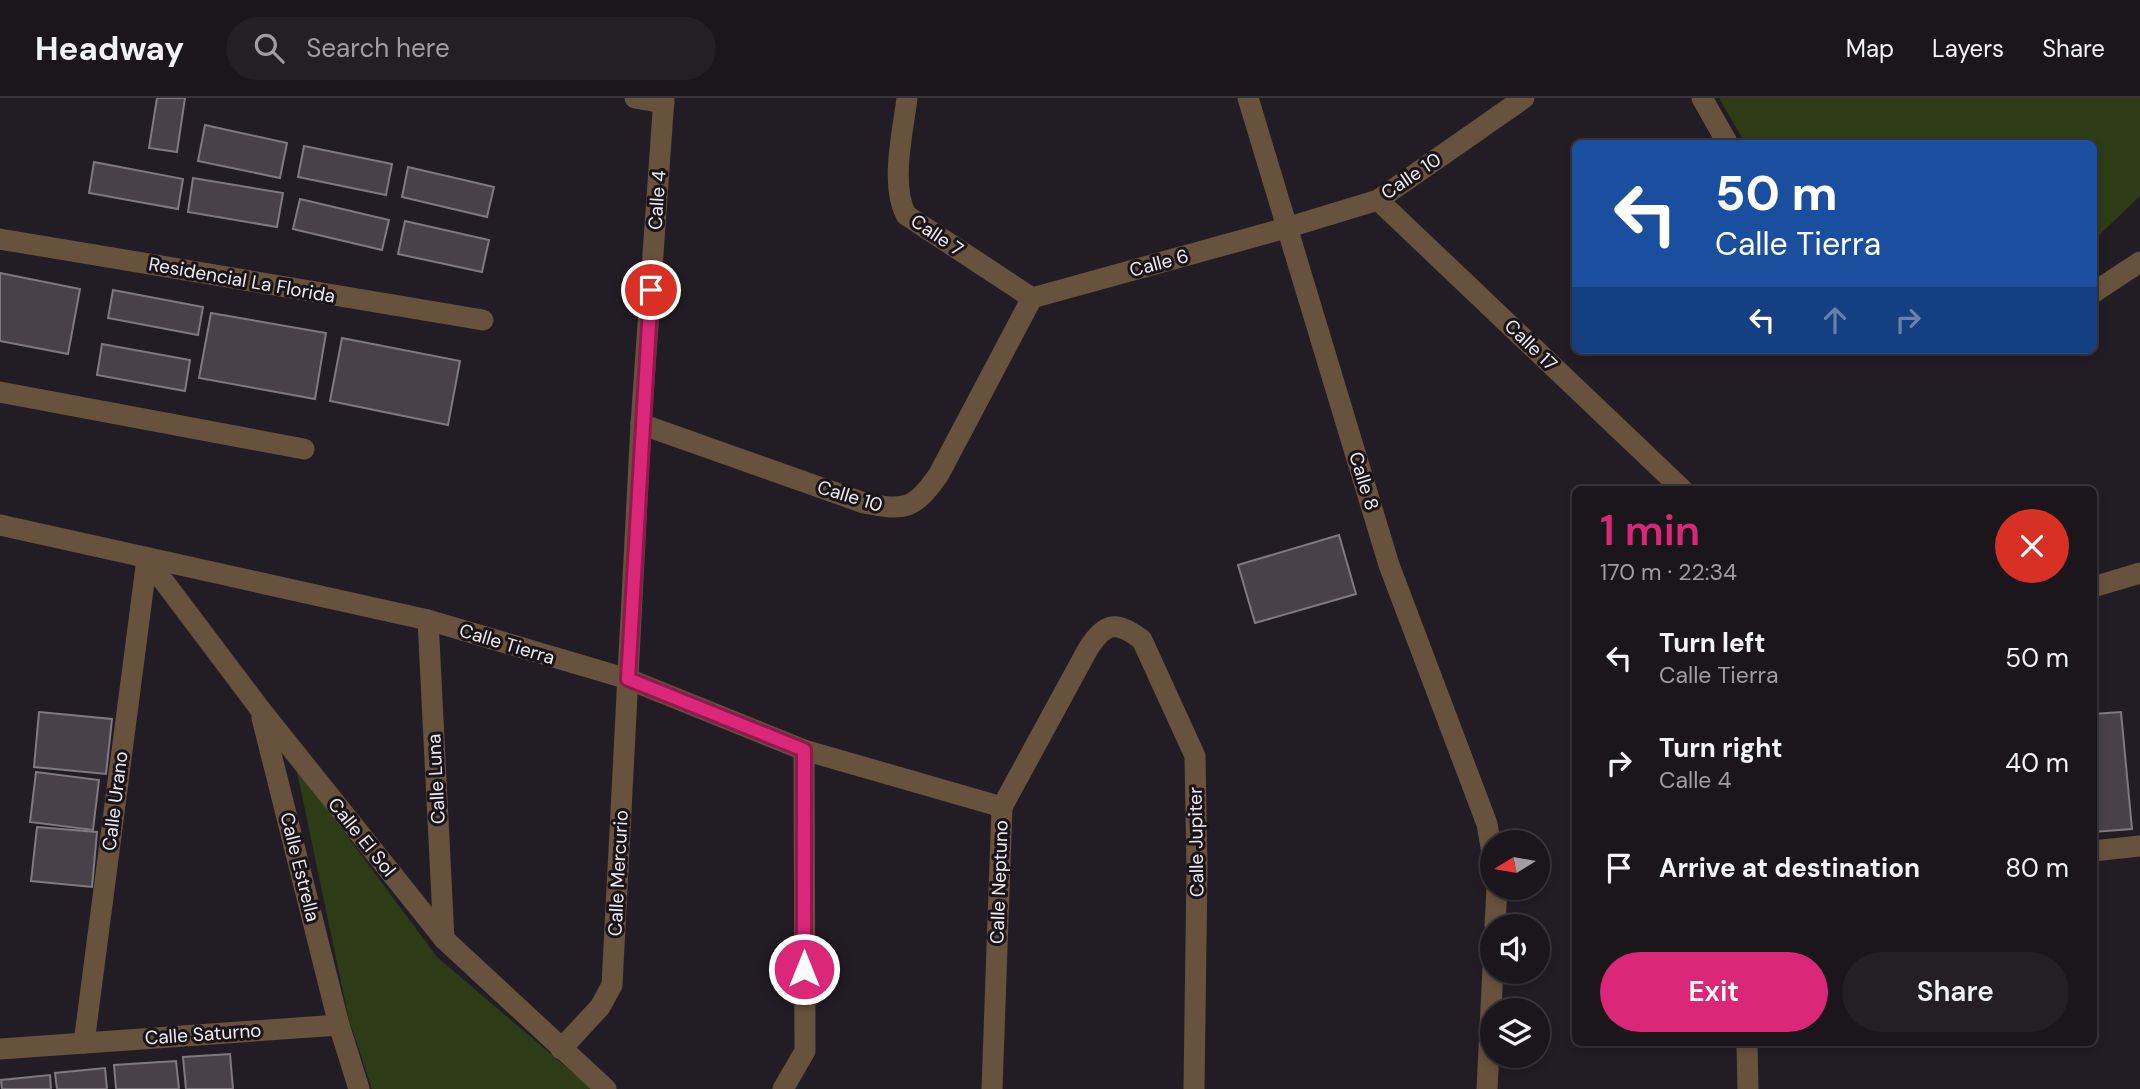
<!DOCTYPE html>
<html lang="en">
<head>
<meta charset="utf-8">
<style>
  :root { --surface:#1a161b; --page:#231f24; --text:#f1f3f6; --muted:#9f9fa3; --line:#38353a; --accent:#db2777 }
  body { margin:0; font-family:"DM Sans",sans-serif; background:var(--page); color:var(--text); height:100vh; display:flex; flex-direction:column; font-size:26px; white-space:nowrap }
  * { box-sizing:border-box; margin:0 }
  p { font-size:23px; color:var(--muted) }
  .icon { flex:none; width:38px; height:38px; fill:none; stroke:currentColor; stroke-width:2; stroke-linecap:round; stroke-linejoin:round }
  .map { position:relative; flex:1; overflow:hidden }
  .drawer { position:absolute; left:1572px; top:388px; width:525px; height:560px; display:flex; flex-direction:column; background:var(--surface); border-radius:10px; box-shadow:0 4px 10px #0003,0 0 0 2px var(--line) }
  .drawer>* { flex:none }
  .banner { position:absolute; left:1572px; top:42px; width:525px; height:214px; border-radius:10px; box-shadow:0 4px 10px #0003,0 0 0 2px var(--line); background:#1a4fa0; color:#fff; overflow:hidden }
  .needle { width:46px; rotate:259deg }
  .fabs { position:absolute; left:1480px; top:732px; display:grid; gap:14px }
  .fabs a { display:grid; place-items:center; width:70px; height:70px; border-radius:50%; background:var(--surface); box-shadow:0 4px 10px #0003,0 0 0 2px var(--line); font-size:35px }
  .pin { position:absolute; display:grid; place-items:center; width:60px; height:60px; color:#fff; margin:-30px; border:4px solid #fff; border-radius:50%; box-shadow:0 2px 7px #0007 }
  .me { position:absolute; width:77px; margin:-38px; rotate:0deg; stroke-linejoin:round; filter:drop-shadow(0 0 5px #0008) }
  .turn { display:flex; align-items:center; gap:24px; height:147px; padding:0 28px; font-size:32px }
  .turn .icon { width:91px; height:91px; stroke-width:2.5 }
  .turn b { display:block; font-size:49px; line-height:60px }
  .lanes { display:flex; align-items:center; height:66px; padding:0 28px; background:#0003; justify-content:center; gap:35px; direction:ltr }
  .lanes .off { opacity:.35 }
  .round { display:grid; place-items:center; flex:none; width:74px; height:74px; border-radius:37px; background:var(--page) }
  .summary { display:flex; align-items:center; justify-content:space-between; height:119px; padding:0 28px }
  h1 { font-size:42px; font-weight:600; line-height:52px; color:var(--accent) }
  .button { display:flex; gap:14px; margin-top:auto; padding:14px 28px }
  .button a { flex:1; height:80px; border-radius:42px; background:var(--accent); color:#fff; font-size:28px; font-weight:600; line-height:80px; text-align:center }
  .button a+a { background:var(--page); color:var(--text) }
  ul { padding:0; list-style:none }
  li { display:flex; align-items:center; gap:21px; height:105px; padding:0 28px }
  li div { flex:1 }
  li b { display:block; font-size:26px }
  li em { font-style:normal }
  header { display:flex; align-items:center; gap:42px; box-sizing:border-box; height:98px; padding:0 35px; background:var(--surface); border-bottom:2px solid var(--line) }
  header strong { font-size:33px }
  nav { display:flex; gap:38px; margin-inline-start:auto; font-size:24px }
  .search { width:490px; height:63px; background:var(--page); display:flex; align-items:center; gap:18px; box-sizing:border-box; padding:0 24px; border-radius:38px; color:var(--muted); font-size:26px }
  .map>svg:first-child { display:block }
  .green { fill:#2d3c17 }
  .building { fill:#484149; stroke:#7f7981; stroke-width:2 }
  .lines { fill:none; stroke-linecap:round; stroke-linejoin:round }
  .minor { stroke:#67523d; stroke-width:21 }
  .route-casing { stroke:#8e194d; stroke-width:18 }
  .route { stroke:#db2777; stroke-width:12 }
  .labels { text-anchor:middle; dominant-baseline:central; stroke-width:6; stroke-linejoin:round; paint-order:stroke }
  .street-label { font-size:19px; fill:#eeebef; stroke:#19141a }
</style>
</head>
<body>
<header>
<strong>Headway</strong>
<div class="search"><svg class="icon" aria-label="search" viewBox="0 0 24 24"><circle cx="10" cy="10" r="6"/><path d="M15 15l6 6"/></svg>Search here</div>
<nav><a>Map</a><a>Layers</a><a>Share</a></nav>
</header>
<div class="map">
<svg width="2140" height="991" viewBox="0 0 2140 991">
  <rect width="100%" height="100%" fill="#221d24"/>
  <g class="green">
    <path d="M1719,0H2140V98L2093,143V46L1745,45Z"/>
    <path d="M296,669L437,859L592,991H372L349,922Z"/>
  </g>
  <g class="building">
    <path d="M157,0H185L177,54L149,50Z"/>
    <path d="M205,27L287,45L280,80L198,63Z"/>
    <path d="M304,48L392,66L386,97L298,79Z"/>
    <path d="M94,64L183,81L178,111L89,95Z"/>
    <path d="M408,69L494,89L487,119L402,99Z"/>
    <path d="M193,80L283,95L277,129L188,114Z"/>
    <path d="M300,101L389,122L382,152L293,131Z"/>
    <path d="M405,123L489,142L482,174L398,156Z"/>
    <path d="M0,175L80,191L68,256L0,243Z"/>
    <path d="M113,192L203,209L198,237L108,220Z"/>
    <path d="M211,215L326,235L315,301L199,280Z"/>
    <path d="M342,240L460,263L448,327L330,303Z"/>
    <path d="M102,246L190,262L185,293L97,277Z"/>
    <path d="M1339,437L1356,496L1255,525L1238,467Z"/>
    <path d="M39,614L112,621L106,676L34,669Z"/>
    <path d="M2121,614L2132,731L2093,734V616Z"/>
    <path d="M36,674L99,682L93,732L30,724Z"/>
    <path d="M37,729L97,734L92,789L31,783Z"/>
    <path d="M230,956L233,991H186L183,959Z"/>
    <path d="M176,963L179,991H116L114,967Z"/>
    <path d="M105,970L107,991H57L55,975Z"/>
    <path d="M50,977L51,991H2L1,982Z"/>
  </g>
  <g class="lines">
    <g class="minor">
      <path d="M635,0L664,5"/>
      <path d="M907,0C903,34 890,86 906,117L1032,200"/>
      <path d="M1248,0L1389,467L1487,726L1493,761"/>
      <path d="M1702,0L1728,46"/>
      <path d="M1378,102L1683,392"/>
      <path d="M0,141L483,222"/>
      <path d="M2093,195L2140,164"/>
      <path d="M1032,200L1286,130L1378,102L1524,0"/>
      <path d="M0,294L304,351"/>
      <path d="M641,326L864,405C905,413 914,412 939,376L1032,200"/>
      <path d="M0,427L428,522L628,581L804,652L1002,709"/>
      <path d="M147,461L260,611L444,841L606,991"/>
      <path d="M2093,489L2140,475"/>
      <path d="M428,522L444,841"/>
      <path d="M262,620L339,927L359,991"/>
      <path d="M2093,753L2140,748"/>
      <path d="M1495,828L1497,789"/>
      <path d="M84,945L147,461"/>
      <path d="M1747,945L1748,991"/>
      <path d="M0,951L339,927"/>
      <path d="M561,951L600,909L612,887L641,326L664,0"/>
      <path d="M783,991L805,953L804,652"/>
      <path d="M992,991L1002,709L1088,551C1105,524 1117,522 1142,542L1195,658L1197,771L1194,991"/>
      <path d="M1487,991L1493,870"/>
    </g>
  </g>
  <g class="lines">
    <g class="route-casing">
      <path id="route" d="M651,192L628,581L804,652V871"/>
    </g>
    <use href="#route" class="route"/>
  </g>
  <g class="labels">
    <g class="street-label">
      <text transform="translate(1411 78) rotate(-34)">Calle 10</text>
      <text transform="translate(657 102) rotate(-86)">Calle 4</text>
      <text transform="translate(937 137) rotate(34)">Calle 7</text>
      <text transform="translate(1159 165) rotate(-15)">Calle 6</text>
      <text transform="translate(242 182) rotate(10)">Residencial La Florida</text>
      <text transform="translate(1531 247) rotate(44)">Calle 17</text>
      <text transform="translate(1364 383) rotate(73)">Calle 8</text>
      <text transform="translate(850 398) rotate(17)">Calle 10</text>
      <text transform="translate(507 546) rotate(17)">Calle Tierra</text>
      <text transform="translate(436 681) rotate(-93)">Calle Luna</text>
      <text transform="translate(115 703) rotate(-83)">Calle Urano</text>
      <text transform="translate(362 739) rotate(51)">Calle El Sol</text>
      <text transform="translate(1196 744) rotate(-91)">Calle Jupiter</text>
      <text transform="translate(300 769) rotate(76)">Calle Estrella</text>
      <text transform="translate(618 775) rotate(-87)">Calle Mercurio</text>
      <text transform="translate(999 784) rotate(-88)">Calle Neptuno</text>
      <text transform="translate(203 936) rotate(-4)">Calle Saturno</text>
    </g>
  </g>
</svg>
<div class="fabs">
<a><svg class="needle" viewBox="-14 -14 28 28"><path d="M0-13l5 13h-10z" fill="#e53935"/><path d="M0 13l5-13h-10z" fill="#9f9fa3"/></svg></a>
<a><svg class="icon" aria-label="sound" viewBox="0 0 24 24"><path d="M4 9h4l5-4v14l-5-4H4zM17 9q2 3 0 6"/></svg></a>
<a><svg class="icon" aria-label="layers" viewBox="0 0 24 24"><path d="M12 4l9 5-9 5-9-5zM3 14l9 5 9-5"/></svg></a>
</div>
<div class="pin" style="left:651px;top:192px;background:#d93025"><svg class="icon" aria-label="arrive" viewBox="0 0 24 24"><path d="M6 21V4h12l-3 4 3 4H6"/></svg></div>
<svg class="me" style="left:804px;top:871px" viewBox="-20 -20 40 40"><circle r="17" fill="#db2777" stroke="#fff" stroke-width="3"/><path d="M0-11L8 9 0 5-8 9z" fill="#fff"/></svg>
<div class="banner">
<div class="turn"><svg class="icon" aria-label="left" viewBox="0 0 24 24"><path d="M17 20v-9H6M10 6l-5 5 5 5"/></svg><div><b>50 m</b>Calle Tierra</div></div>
<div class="lanes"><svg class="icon" aria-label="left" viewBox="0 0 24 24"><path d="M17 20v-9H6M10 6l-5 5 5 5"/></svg><svg class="icon off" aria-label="ahead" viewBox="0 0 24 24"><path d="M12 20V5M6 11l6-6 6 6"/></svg><svg class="icon off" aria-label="right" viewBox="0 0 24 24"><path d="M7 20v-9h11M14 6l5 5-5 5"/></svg></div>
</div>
<section class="drawer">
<div class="summary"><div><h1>1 min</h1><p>170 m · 22:34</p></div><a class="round" style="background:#d93025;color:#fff"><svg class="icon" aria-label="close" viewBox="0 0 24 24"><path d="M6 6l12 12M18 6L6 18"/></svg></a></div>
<ul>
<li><svg class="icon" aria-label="left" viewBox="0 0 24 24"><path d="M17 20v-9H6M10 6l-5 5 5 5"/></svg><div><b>Turn left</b><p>Calle Tierra</p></div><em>50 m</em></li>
<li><svg class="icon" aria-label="right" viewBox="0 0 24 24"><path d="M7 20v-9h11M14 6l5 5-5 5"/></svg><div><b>Turn right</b><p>Calle 4</p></div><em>40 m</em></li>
<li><svg class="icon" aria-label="arrive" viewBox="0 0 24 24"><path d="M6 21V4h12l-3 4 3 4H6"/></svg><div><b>Arrive at destination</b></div><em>80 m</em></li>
</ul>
<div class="button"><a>Exit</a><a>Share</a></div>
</section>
</div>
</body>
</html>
